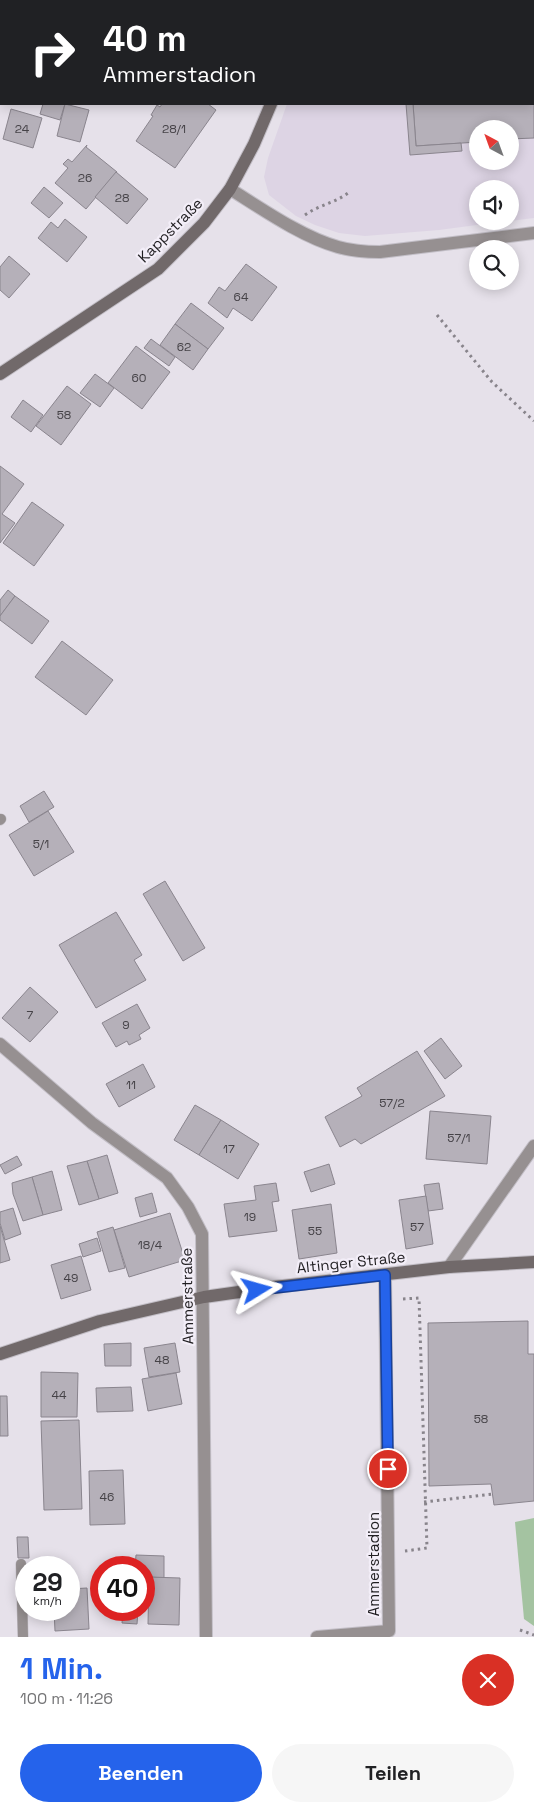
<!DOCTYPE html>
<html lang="de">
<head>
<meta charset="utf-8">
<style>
  :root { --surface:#fff; --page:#f6f6f6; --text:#202124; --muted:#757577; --accent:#2563eb }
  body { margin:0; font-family:"Space Grotesk",sans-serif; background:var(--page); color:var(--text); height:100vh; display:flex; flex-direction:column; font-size:19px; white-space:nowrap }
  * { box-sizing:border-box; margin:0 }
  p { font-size:16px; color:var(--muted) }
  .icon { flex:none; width:28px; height:28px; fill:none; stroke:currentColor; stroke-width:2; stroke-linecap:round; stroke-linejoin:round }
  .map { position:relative; height:1637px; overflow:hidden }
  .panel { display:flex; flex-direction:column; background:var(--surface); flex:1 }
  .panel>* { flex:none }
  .hud { position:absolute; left:0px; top:0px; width:535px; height:105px; box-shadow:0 2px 12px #0003; background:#202124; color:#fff; overflow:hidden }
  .needle { width:32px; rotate:319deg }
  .controls { position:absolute; left:469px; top:120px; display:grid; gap:10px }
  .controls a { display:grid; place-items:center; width:50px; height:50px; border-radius:50%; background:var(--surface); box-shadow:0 2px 12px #0003; font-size:25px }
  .speed { position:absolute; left:15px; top:1556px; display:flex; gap:10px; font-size:25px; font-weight:700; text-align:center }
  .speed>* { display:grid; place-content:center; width:65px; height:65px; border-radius:50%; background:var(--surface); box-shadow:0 2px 12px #0003; line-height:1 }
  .speed small { font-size:12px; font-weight:400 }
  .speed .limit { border:8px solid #d22; background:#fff; color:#111 }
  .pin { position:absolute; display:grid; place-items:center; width:42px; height:42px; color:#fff; margin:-21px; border:2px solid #fff; border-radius:50%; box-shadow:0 1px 5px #0007 }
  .me { position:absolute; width:55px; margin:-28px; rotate:82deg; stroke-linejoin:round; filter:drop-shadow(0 0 4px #0008) }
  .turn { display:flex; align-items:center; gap:18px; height:105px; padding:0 20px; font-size:22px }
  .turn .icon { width:65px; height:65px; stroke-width:2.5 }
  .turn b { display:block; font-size:35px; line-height:42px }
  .round { display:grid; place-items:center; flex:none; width:52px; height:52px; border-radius:26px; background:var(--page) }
  .summary { display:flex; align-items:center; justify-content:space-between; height:85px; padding:0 20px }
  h1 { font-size:30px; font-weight:600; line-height:38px; color:var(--accent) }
  .cta { display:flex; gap:10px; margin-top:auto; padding:10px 20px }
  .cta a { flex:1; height:58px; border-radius:30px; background:var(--accent); color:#fff; font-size:20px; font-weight:600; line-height:58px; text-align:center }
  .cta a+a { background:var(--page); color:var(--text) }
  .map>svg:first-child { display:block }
  .built { fill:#ddd4e4; fill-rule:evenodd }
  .green { fill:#a4c3a1 }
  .building { fill:#b5b0b9; stroke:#8a858e }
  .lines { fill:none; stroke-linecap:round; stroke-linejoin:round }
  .lane-casing { stroke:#c2bec6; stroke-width:11 }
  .street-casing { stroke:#c2bec6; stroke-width:14 }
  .secondary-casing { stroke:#c2bec6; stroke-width:14 }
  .path { stroke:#88848b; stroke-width:3; stroke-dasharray:2.5 4; stroke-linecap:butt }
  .lane { stroke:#969091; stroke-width:10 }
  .street { stroke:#969091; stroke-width:12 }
  .secondary { stroke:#71696a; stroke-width:12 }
  .rail-casing { stroke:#39373a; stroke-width:5.5 }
  .rail { stroke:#f3eef8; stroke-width:4; stroke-dasharray:11; stroke-linecap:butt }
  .route-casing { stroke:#184099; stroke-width:12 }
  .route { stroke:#2563eb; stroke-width:9 }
  .labels { text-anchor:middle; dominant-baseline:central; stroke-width:4.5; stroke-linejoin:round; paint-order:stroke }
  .number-label { font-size:12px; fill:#454247 }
  .street-label { font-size:15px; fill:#201e21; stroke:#f3eef8 }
</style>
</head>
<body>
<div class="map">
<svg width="534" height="1637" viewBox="0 0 534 1637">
  <rect width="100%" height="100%" fill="#e6e1ea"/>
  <path class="built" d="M534,10V218L510,221V189H478V221H507L439,230L365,236L339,233L315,225L296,216L269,195L264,177L268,158L287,104H534ZM478,129H510V161H478Z"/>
  <path class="green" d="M534,1518V1626L524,1619L515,1522Z"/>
  <g class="building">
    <path d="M534,33V138L510,139V129H478V142L416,146L413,104H534Z"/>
    <path d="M43,104H65L60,120L40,114Z"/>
    <path d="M65,104L89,110L80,142L57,136Z"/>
    <path d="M162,104H208L216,110L175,168L136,141L153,116L151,115L157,105L160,107Z"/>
    <path d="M406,104H413L416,146L461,143L462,151L410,155Z"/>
    <path d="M11,109L42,118L33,148L3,139Z"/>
    <path d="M87,145L86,147L117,172L86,209L55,183L68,168L63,164L68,159L72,162Z"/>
    <path d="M116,172L148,199L127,224L95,197Z"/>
    <path d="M44,187L63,203L49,218L31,203Z"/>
    <path d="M65,219L87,237L67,262L38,238L51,222L58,228Z"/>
    <path d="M9,256L30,274L9,298L0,290V267Z"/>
    <path d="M246,264L277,287L252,321L233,308L227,318L208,303L219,287L225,291Z"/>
    <path d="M191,303L224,328L208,349L175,324Z"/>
    <path d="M175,324L208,349L193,370L160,345Z"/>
    <path d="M151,339L175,357L169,366L144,348Z"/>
    <path d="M136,346L170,372L142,409L108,383Z"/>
    <path d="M95,374L114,388L100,407L80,393Z"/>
    <path d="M67,386L91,404L61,445L36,426Z"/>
    <path d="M23,400L43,415L31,432L11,417Z"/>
    <path d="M0,466L24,484L2,514L15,523L0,543Z"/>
    <path d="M32,502L64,525L34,566L3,543Z"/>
    <path d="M8,590L15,596L0,616V600Z"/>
    <path d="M15,596L49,621L32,644L0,620V616Z"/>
    <path d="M62,641L113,680L86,715L35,677Z"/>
    <path d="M44,791L54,807L29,822L20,806Z"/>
    <path d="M48,811L74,852L34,876L9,835Z"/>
    <path d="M165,881L205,948L183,961L143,894Z"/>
    <path d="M116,912L142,955L134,960L146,980L96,1008L59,945Z"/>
    <path d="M30,987L58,1012L30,1042L2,1018Z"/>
    <path d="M137,1004L150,1028L139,1035L141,1039L129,1045L127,1041L116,1047L102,1023Z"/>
    <path d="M441,1038L462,1066L445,1079L424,1051Z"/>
    <path d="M417,1051L445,1096L361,1144L355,1139L340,1147L325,1117L362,1096L357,1088Z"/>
    <path d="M143,1064L155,1087L119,1107L106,1084Z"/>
    <path d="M195,1105L221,1120L199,1155L174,1140Z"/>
    <path d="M430,1111L491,1116L487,1164L426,1159Z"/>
    <path d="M221,1120L259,1144L238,1179L199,1155Z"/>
    <path d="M107,1155L118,1193L99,1199L87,1161Z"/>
    <path d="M17,1156L22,1165L5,1174L0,1165Z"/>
    <path d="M87,1161L99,1199L79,1205L67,1166Z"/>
    <path d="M329,1164L335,1184L311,1192L304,1172Z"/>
    <path d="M52,1171L62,1210L43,1215L32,1177Z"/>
    <path d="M32,1177L43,1215L23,1221L13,1194L12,1183Z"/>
    <path d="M276,1183L279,1201L272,1202L277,1231L229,1237L224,1204L256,1200L254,1186Z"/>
    <path d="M439,1183L443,1209L428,1211L424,1185Z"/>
    <path d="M152,1193L157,1212L140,1217L135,1198Z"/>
    <path d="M426,1196L433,1244L406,1249L399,1200Z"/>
    <path d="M331,1204L337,1253L299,1259L292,1210Z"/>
    <path d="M13,1208L21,1234L5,1240L0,1223V1212Z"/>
    <path d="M170,1213L185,1260L129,1277L114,1230Z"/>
    <path d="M0,1226L10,1260L0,1263Z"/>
    <path d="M113,1227L125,1268L109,1272L97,1232Z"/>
    <path d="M97,1238L101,1251L83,1257L79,1244Z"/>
    <path d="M81,1256L91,1290L61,1299L51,1265Z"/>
    <path d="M528,1321V1354H534V1501L494,1505L491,1484L429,1486L428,1323Z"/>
    <path d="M131,1343V1366H105L104,1344Z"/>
    <path d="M175,1343L180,1372L149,1377L144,1348Z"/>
    <path d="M41,1372L78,1373L77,1417H41Z"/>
    <path d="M176,1373L182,1404L148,1411L142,1379Z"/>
    <path d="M131,1387L133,1411L97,1412L96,1388Z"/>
    <path d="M0,1396H7L8,1436H0Z"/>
    <path d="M79,1420L82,1509L44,1510L41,1421Z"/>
    <path d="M123,1470L125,1524L90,1525L89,1471Z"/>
    <path d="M17,1537H28L29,1558H18Z"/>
    <path d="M136,1555L164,1556V1578L149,1577L148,1588H144V1568H135Z"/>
    <path d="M149,1577L180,1578L179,1625L148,1624Z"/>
    <path d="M87,1588L89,1629L55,1631L54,1610H69V1589Z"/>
    <path d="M123,1610H138L137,1624L122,1623Z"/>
  </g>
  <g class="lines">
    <g class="lane-casing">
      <g id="lane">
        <path d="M0,820L1,819"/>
        <path d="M21,1564L23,1637"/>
      </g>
    </g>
    <g class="street-casing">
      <g id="street">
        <path d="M0,78H1"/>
        <path d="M230,189C262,209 302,237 338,247C352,251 366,252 380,252L534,233"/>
        <path d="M0,1044L92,1123L167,1178L188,1207L202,1234L206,1637"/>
        <path d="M449,1267L534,1146"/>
        <path d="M317,1637L389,1631L385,1275"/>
      </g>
    </g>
    <g class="secondary-casing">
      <g id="secondary">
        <path d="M313,1L314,0"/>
        <path d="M0,374L158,269L204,223L230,189L254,144L271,104"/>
        <path d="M0,1354L100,1321L204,1297L274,1287L449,1267L534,1262"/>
      </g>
    </g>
    <g class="path">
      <path d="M523,1L533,0"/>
      <path d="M305,215C319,205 335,203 348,193"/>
      <path d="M437,315L492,382L534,421"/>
      <path d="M403,1299L419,1298L427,1548L405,1551"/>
      <path d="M424,1502L493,1494"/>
      <path d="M520,1630L534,1635"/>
    </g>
    <use href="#lane" class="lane"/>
    <use href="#street" class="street"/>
    <use href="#secondary" class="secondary"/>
    <g class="rail-casing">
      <g id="rail">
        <path d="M393,1L404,0"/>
        <path d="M0,44H1"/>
      </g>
    </g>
    <use href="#rail" class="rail"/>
  </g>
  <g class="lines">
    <g class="route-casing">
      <path id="route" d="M257,1290L385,1275L388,1469"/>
    </g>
    <use href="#route" class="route"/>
  </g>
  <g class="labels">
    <g class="number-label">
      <text x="22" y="129">24</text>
      <text x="174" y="129">28/1</text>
      <text x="85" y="178">26</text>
      <text x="122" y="198">28</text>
      <text x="241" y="297">64</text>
      <text x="184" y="347">62</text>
      <text x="139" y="378">60</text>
      <text x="64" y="415">58</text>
      <text x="41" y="844">5/1</text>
      <text x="30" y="1015">7</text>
      <text x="126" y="1025">9</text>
      <text x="131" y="1085">11</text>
      <text x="392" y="1103">57/2</text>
      <text x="459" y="1138">57/1</text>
      <text x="229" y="1149">17</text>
      <text x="250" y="1217">19</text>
      <text x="417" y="1227">57</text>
      <text x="315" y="1231">55</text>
      <text x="150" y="1245">18/4</text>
      <text x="71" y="1278">49</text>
      <text x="162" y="1360">48</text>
      <text x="59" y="1395">44</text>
      <text x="481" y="1419">58</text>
      <text x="107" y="1497">46</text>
    </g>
    <g class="street-label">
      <text transform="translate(170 230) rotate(-45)">Kappstraße</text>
      <text transform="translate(351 1262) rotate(-6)">Altinger Straße</text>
      <text transform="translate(187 1296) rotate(-91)">Ammerstraße</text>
      <text transform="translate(373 1564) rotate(-90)">Ammerstadion</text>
    </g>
  </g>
</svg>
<div class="controls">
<a><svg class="needle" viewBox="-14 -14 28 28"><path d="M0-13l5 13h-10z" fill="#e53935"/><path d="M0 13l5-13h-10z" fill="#757577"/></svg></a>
<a><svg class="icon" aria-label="sound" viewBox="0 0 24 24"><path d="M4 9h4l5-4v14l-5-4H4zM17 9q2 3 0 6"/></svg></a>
<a><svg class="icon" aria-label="search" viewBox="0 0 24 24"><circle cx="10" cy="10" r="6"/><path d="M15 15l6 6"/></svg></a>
</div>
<div class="speed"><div>29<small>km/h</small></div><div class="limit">40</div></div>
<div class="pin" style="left:388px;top:1469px;background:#d93025"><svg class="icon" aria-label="arrive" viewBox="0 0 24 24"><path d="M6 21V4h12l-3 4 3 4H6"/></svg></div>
<svg class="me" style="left:257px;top:1290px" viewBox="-20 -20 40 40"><path d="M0-17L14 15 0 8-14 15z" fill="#2563eb" stroke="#fff" stroke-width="4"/></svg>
<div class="hud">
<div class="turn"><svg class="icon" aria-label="right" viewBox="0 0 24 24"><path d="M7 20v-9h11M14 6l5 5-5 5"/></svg><div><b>40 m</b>Ammerstadion</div></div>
</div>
</div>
<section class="panel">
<div class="summary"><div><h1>1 Min.</h1><p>100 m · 11:26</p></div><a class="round" style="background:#d93025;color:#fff"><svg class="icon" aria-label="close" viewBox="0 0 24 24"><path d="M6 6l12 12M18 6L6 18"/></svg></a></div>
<div class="cta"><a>Beenden</a><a>Teilen</a></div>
</section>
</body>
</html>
